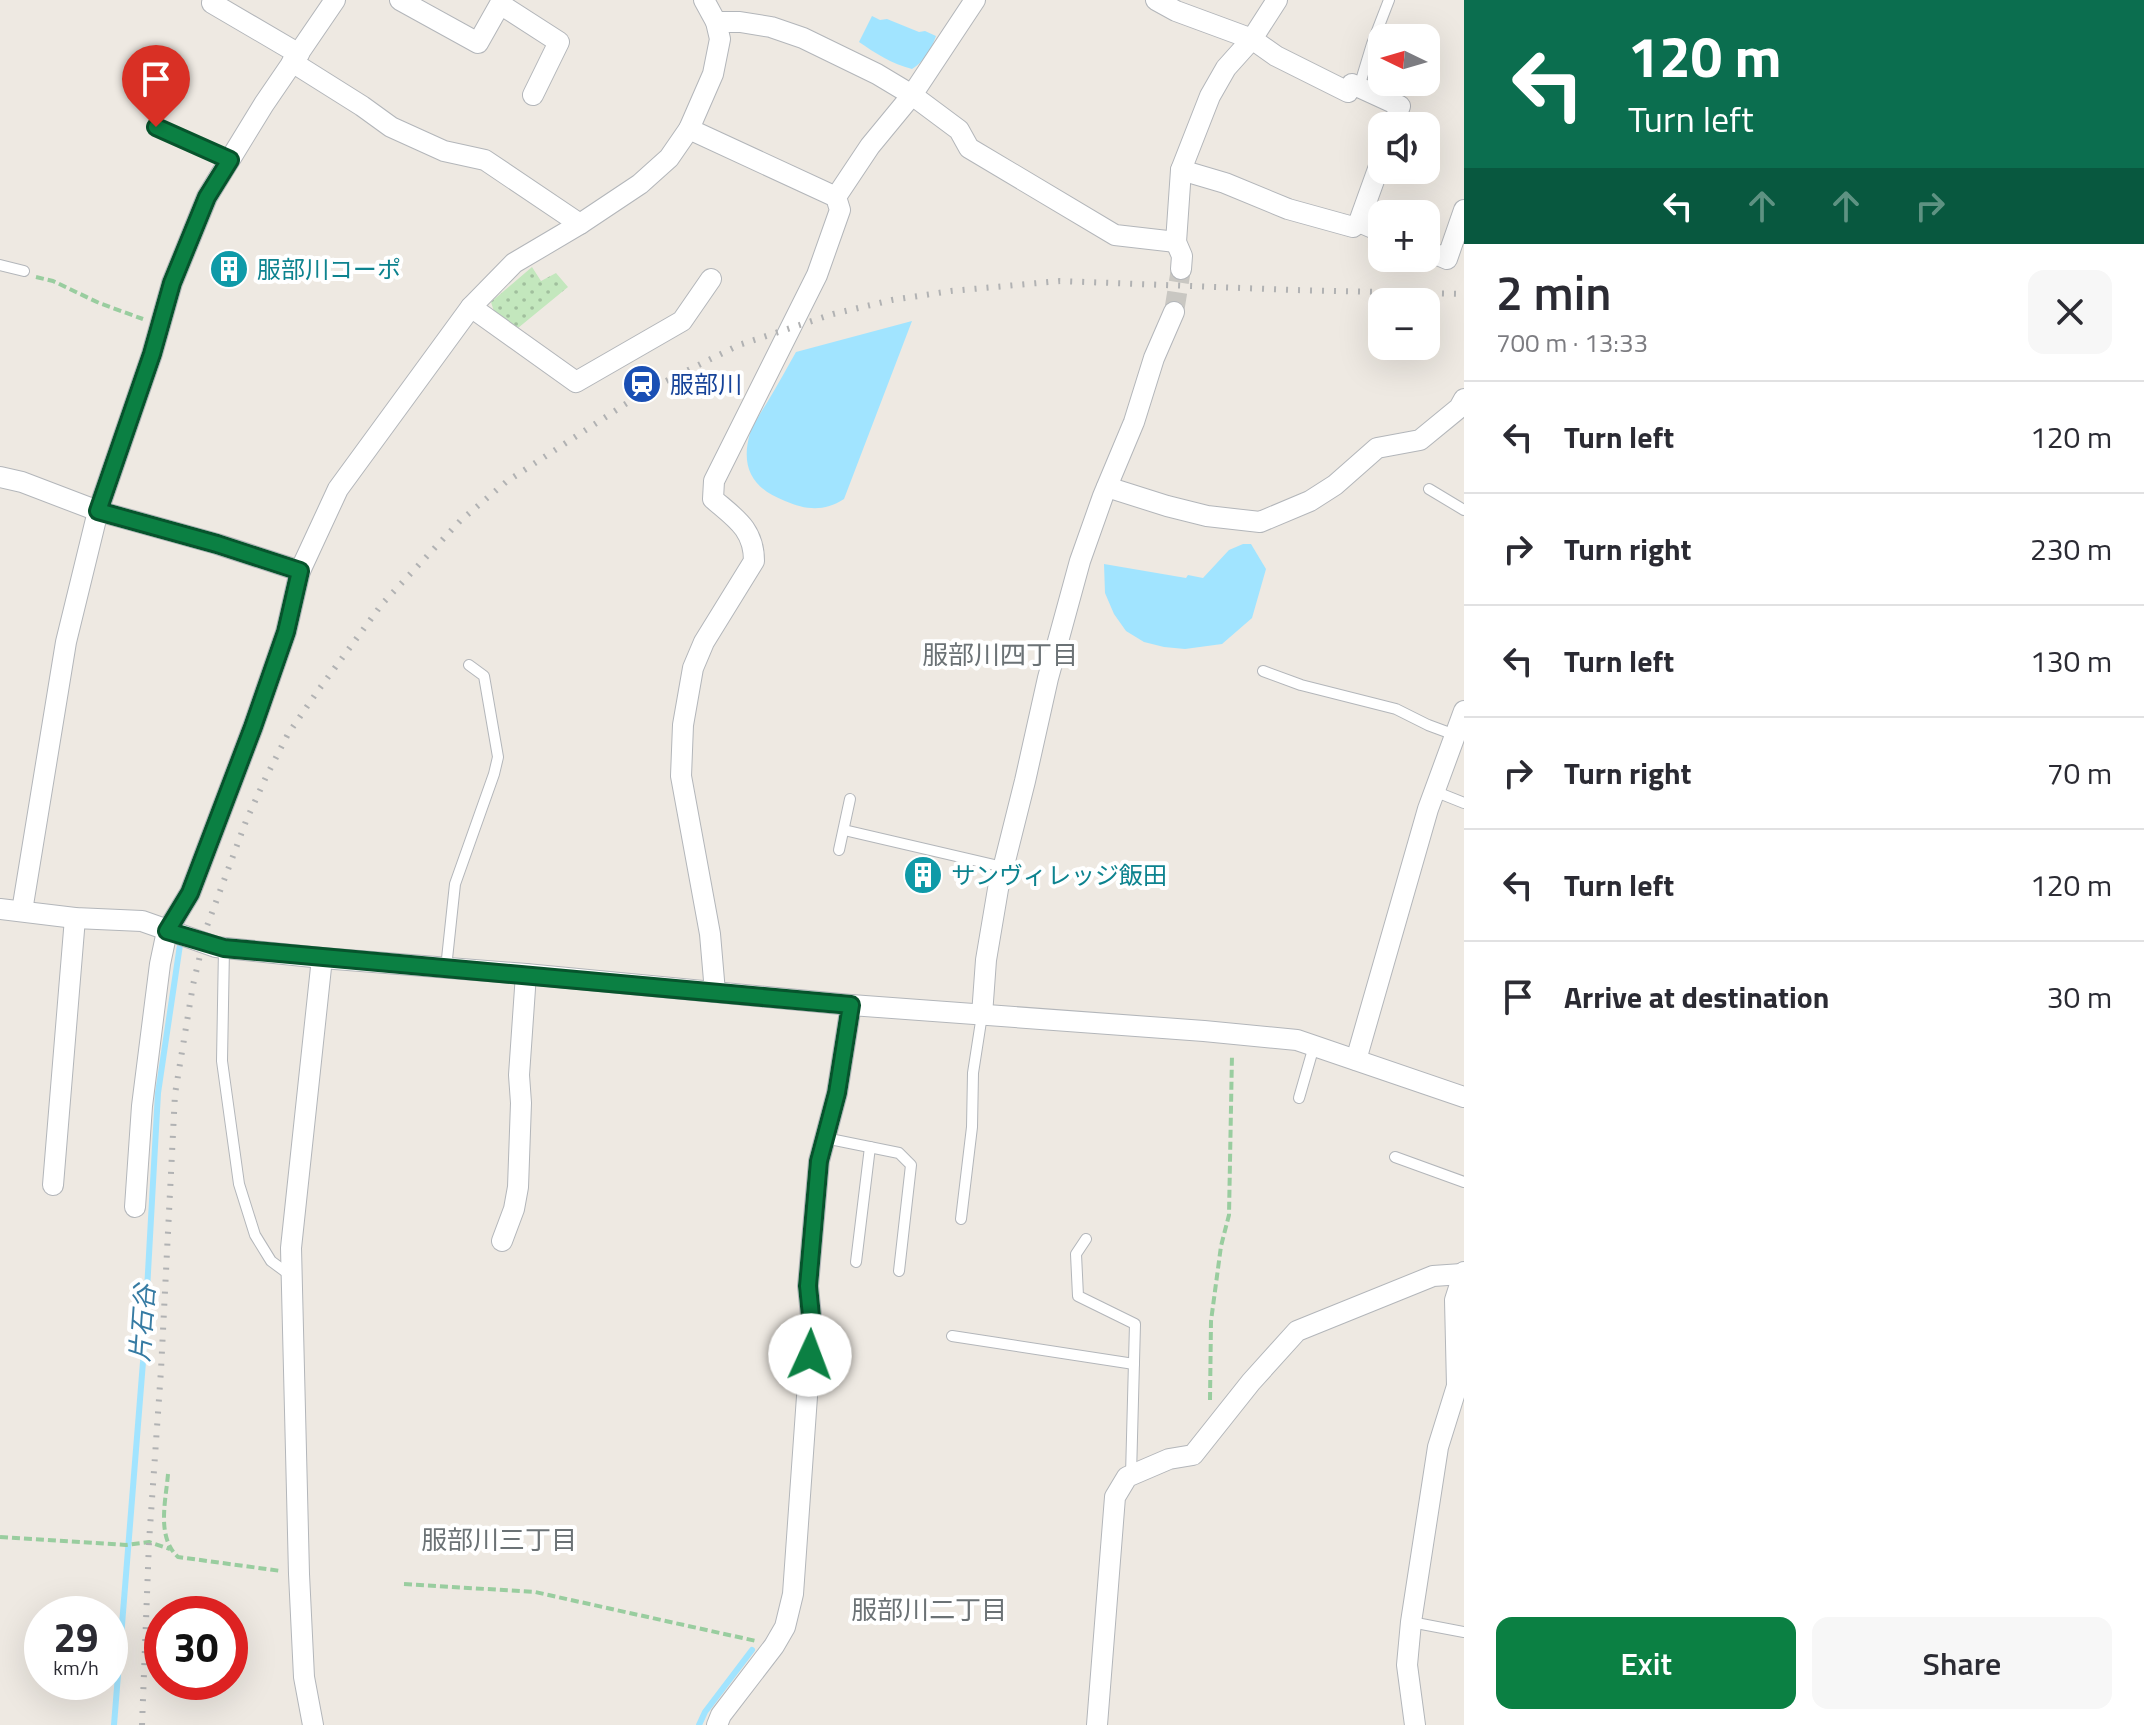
<!DOCTYPE html>
<html lang="en">
<head>
<meta charset="utf-8">
<style>
  :root { --surface:#fff; --page:#f7f7f7; --text:#2b2b33; --muted:#7c7c81; --line:#e1e1e2; --accent:#0b8043 }
  body { margin:0; font-family:"Titillium Web","Noto Sans JP",sans-serif; background:var(--page); color:var(--text); height:100vh; display:flex; flex-direction:column; font-size:30px; white-space:nowrap }
  * { box-sizing:border-box; margin:0 }
  p { font-size:26px; color:var(--muted) }
  .icon { flex:none; width:44px; height:44px; fill:none; stroke:currentColor; stroke-width:2; stroke-linecap:round; stroke-linejoin:round }
  .map { position:relative; flex:1; overflow:hidden }
  .details { display:flex; flex-direction:column; background:var(--surface); width:680px }
  .details>* { flex:none }
  .top-card { background:#0b6e4f; color:#fff; overflow:hidden }
  .needle { width:52px; rotate:275deg }
  .buttons { position:absolute; left:1368px; top:24px; display:grid; gap:16px }
  .buttons a { display:grid; place-items:center; width:72px; height:72px; border-radius:16px; background:var(--surface); box-shadow:0 8px 32px #0002; font-size:40px }
  .speed { position:absolute; left:24px; top:1596px; display:flex; gap:16px; font-size:40px; font-weight:700; text-align:center }
  .speed>* { display:grid; place-content:center; width:104px; height:104px; border-radius:50%; background:var(--surface); box-shadow:0 8px 32px #0002; line-height:1 }
  .speed small { font-size:20px; font-weight:400 }
  .speed .limit { border:12px solid #d22; background:#fff; color:#111 }
  .pin { position:absolute; display:grid; place-items:center; width:68px; height:68px; color:#fff; margin:-82px -34px; border-radius:50% 50% 50% 0; rotate:-45deg; box-shadow:0 0 8px #0007 }
  .pin .icon { rotate:45deg }
  .me { position:absolute; width:88px; margin:-44px; rotate:2deg; stroke-linejoin:round; filter:drop-shadow(0 0 6px #0008) }
  .turn { display:flex; align-items:center; gap:28px; height:168px; padding:0 32px; font-size:36px }
  .turn .icon { width:104px; height:104px; stroke-width:2.5 }
  .turn b { display:block; font-size:56px; line-height:68px }
  .lanes { display:flex; align-items:center; height:76px; padding:0 32px; background:#0003; justify-content:center; gap:40px; direction:ltr }
  .lanes .off { opacity:.35 }
  .round { display:grid; place-items:center; flex:none; width:84px; height:84px; border-radius:16px; background:var(--page) }
  .overview { display:flex; align-items:center; justify-content:space-between; height:136px; padding:0 32px }
  h1 { font-size:48px; font-weight:600; line-height:60px }
  .action { display:flex; gap:16px; margin-top:auto; padding:16px 32px }
  .action a { flex:1; height:92px; border-radius:16px; background:var(--accent); color:#fff; font-size:32px; font-weight:600; line-height:92px; text-align:center }
  .action a+a { background:var(--page); color:var(--text) }
  ul { padding:0; list-style:none }
  li { display:flex; align-items:center; gap:24px; height:112px; padding:0 32px; border-top:2px solid var(--line) }
  li div { flex:1 }
  li b { display:block; font-size:30px }
  li em { font-style:normal }
  main { display:flex; flex:1; min-height:0 }
  .map>svg:first-child { display:block }
  .park { fill:url(#park-dots) }
  .water { fill:#a1e4ff }
  .lines { fill:none; stroke-linecap:round; stroke-linejoin:round }
  .stream { stroke:#a1e4ff; stroke-width:6 }
  .minor-tunnel { stroke:#c9c7c2; stroke-width:20; stroke-dasharray:20 10; stroke-linecap:butt }
  .service-casing { stroke:#b3b6ba; stroke-width:12 }
  .minor-casing { stroke:#b3b6ba; stroke-width:22 }
  .path { stroke:#99cd9f; stroke-width:4; stroke-dasharray:8 4; stroke-linecap:butt }
  .service { stroke:#fff; stroke-width:10 }
  .minor { stroke:#fff; stroke-width:20 }
  .rail { stroke:#b1b2b3; stroke-width:6; stroke-dasharray:2 10; stroke-linecap:butt }
  .route-casing { stroke:#07532c; stroke-width:20 }
  .route { stroke:#0b8043; stroke-width:14 }
  .labels { text-anchor:middle; dominant-baseline:central; stroke-width:8; stroke-linejoin:round; paint-order:stroke }
  .culture-label { font-size:24px; fill:#0d838f; stroke:#fff; text-anchor:start }
  .transit-label { font-size:24px; fill:#164399; stroke:#fff; text-anchor:start }
  .neighbourhood-label { font-size:26px; fill:#6b7275; stroke:#fff }
  .water-label { font-size:26px; font-style:italic; fill:#367ba3; stroke:#fff }
</style>
</head>
<body>
<main>
<div class="map">
<svg width="1464" height="1725" viewBox="0 0 1464 1725">
  <defs>
    <pattern id="park-dots" width="8" height="8" patternUnits="userSpaceOnUse" patternTransform="scale(2)"><rect width="8" height="8" fill="#c3e7bd"/><path d="M2 2h.1M6 6h.1" fill="none" stroke="#a1bf9d" stroke-width="1.8" stroke-linecap="round"/></pattern>
  </defs>
  <rect width="100%" height="100%" fill="#eee9e2"/>
  <path class="park" d="M532,267L541,281L556,273L568,287L518,328L495,315L491,302Z"/>
  <g class="water">
    <path d="M872,16L880,20L887,19L919,32L925,31L936,36C932,48 923,63 912,69C892,64 875,53 859,42Z"/>
    <path d="M912,321L844,499C824,512 806,510 785,501C753,489 740,468 750,433C754,422 762,411 768,401C778,384 787,368 796,352Z"/>
    <path d="M1243,544H1251L1266,569L1252,618L1222,644L1185,649L1164,647L1144,642L1126,631L1114,614L1105,593L1104,564L1186,578L1188,575L1203,578L1229,550Z"/>
  </g>
  <g class="lines">
    <g class="stream">
      <path d="M114,1725L143,1362L158,1093L181,938"/>
      <path d="M699,1725L705,1712L752,1650"/>
    </g>
    <path class="minor-tunnel" d="M1174,312L1181,269"/>
    <g class="service-casing">
      <g id="service">
        <path d="M1359,87L1372,44L1389,0"/>
        <path d="M156,127L230,160"/>
        <path d="M0,265L24,271"/>
        <path d="M1429,489L1464,510"/>
        <path d="M1263,671L1301,685L1396,709L1428,725L1455,735"/>
        <path d="M1434,791L1464,803"/>
        <path d="M844,830L1003,867"/>
        <path d="M839,850L850,799"/>
        <path d="M224,948L222,1061L239,1184L255,1235L271,1261L290,1275"/>
        <path d="M446,968L455,884L494,774L498,757L484,676L469,665"/>
        <path d="M1299,1098L1314,1046"/>
        <path d="M825,1138L899,1153L911,1165L899,1271"/>
        <path d="M1395,1157L1464,1182"/>
        <path d="M961,1219L972,1127L973,1073L982,1015"/>
        <path d="M1086,1239L1076,1254L1078,1296L1135,1324L1131,1475"/>
        <path d="M856,1262L870,1147"/>
        <path d="M952,1336L1134,1364"/>
        <path d="M1411,1622L1464,1632"/>
      </g>
    </g>
    <g class="minor-casing">
      <g id="minor">
        <path d="M400,0L478,43L500,4L559,42L533,95"/>
        <path d="M1156,0L1176,11L1252,39L1276,56L1348,92L1352,84L1400,106L1393,126"/>
        <path d="M212,3L299,54"/>
        <path d="M716,22H740L771,27L803,38L877,74L912,95L959,130L969,148L1115,235L1176,242"/>
        <path d="M292,62L362,106L391,127L444,151L485,160L580,224"/>
        <path d="M689,129L836,197L840,210L817,275L714,481L713,499C735,518 754,529 754,561L704,642L693,668L683,725L681,776L710,934L715,992"/>
        <path d="M1382,158L1359,222L1382,232"/>
        <path d="M1181,170L1225,183L1288,209L1353,227L1359,222"/>
        <path d="M836,197L870,146L912,95L975,0"/>
        <path d="M1426,250L1447,259L1464,210"/>
        <path d="M1181,269L1182,256L1176,242L1181,170L1210,96L1226,68L1252,39L1277,0"/>
        <path d="M471,307L576,382L682,321L711,279"/>
        <path d="M0,477L22,482L98,511L217,544L300,571"/>
        <path d="M1107,487L1167,506L1207,516L1260,522L1310,501L1335,485L1377,448L1420,440L1459,408L1464,399"/>
        <path d="M0,909L75,918L142,921L216,947L322,958L526,974L851,1005L1204,1031L1297,1040L1464,1097"/>
        <path d="M22,911L66,642L98,511L152,354L172,283L207,197L264,104L335,0"/>
        <path d="M982,1015L986,960L998,889L1025,781L1048,678L1080,561L1103,496L1134,422L1154,358L1174,312"/>
        <path d="M1356,1060L1428,809L1464,711"/>
        <path d="M53,1185L75,918"/>
        <path d="M135,1207L142,1106L160,964L167,931L190,893L253,727L286,632L300,571L338,489L471,307L514,263L580,224L640,184L669,158L689,129L713,74L720,39L716,22L704,0"/>
        <path d="M502,1241L514,1209L518,1187L521,1103L519,1075L526,974"/>
        <path d="M313,1725L304,1677L299,1574L291,1248L322,958"/>
        <path d="M717,1725L721,1715L774,1646L785,1627L793,1594L812,1326L808,1286L819,1161L837,1093L851,1005"/>
        <path d="M1097,1725L1115,1497L1127,1477L1169,1459L1193,1455L1251,1382L1297,1331L1433,1276L1462,1274"/>
        <path d="M1415,1725L1407,1665L1411,1622L1438,1447L1457,1386L1455,1300L1464,1272"/>
      </g>
    </g>
    <g class="path">
      <path d="M36,277L53,281L99,303L143,319"/>
      <path d="M1210,1400L1211,1321L1221,1246L1229,1215L1232,1054"/>
      <path d="M168,1474C166,1500 156,1537 178,1557L281,1571"/>
      <path d="M0,1537L126,1545L149,1542L170,1549"/>
      <path d="M404,1584L535,1592L756,1641"/>
    </g>
    <use href="#service" class="service"/>
    <use href="#minor" class="minor"/>
    <path class="rail" d="M142,1725L149,1542L161,1370L175,1094L193,985L207,926L246,821L266,777L288,734L317,692L382,604L460,521L506,482L644,392L739,345L833,314L892,300L951,291L1060,281L1294,290L1464,294"/>
  </g>
  <g class="lines">
    <g class="route-casing">
      <path id="route" d="M156,127L230,160L207,197L172,283L152,354L98,511L217,544L300,571L286,632L253,727L190,893L167,931L224,948L851,1005L837,1093L819,1161L808,1286L812,1326L810,1355"/>
    </g>
    <use href="#route" class="route"/>
  </g>
  <defs>
    <g id="building-disc" transform="scale(2)"><circle r="9.5" fill="#0f9aa8" stroke="#fff"/><path d="M-4-6H4V6H1V3H-1V6H-4ZM-2.5-4.3h1.7v1.8h-1.7ZM.8-4.3h1.7v1.8H.8ZM-2.5-1h1.7V.8h-1.7ZM.8-1h1.7V.8H.8Z" fill="#fff"/></g>
    <g id="station-disc" transform="scale(2)"><circle r="9.5" fill="#1a4fb4" stroke="#fff"/><path d="M-3-6H3Q5-6 5-4V2Q5 4 3 4L4.5 6H3L1.5 4h-3L-3 6H-4.5L-3 4Q-5 4-5 2V-4Q-5-6-3-6ZM-3.5-4v3h7v-3ZM-3.5 1v1.5H-2V1ZM2 1v1.5H3.5V1Z" fill="#fff"/></g>
  </defs>
  <g fill-rule="evenodd">
    <use href="#building-disc" x="229" y="269"/>
    <use href="#station-disc" x="642" y="384"/>
    <use href="#building-disc" x="923" y="875"/>
  </g>
  <g class="labels">
    <g class="culture-label">
      <text x="257" y="269">服部川コーポ</text>
      <text x="951" y="875">サンヴィレッジ飯田</text>
    </g>
    <g class="transit-label">
      <text x="670" y="384">服部川</text>
    </g>
    <g class="neighbourhood-label">
      <text x="1000" y="654">服部川四丁目</text>
      <text x="499" y="1539">服部川三丁目</text>
      <text x="929" y="1609">服部川二丁目</text>
    </g>
    <g class="water-label">
      <text transform="translate(142 1323) rotate(-86)">片石谷</text>
    </g>
  </g>
</svg>
<div class="buttons">
<a><svg class="needle" viewBox="-14 -14 28 28"><path d="M0-13l5 13h-10z" fill="#e53935"/><path d="M0 13l5-13h-10z" fill="#7c7c81"/></svg></a>
<a><svg class="icon" aria-label="sound" viewBox="0 0 24 24"><path d="M4 9h4l5-4v14l-5-4H4zM17 9q2 3 0 6"/></svg></a>
<a>+</a>
<a>−</a>
</div>
<div class="speed"><div>29<small>km/h</small></div><div class="limit">30</div></div>
<div class="pin" style="left:156px;top:127px;background:#d93025"><svg class="icon" aria-label="arrive" viewBox="0 0 24 24"><path d="M6 21V4h12l-3 4 3 4H6"/></svg></div>
<svg class="me" style="left:810px;top:1355px" viewBox="-20 -20 40 40"><circle r="19" fill="#fff"/><path d="M0-13L10 11 0 6-10 11z" fill="#0b8043"/></svg>
</div>
<section class="details">
<div class="top-card">
<div class="turn"><svg class="icon" aria-label="left" viewBox="0 0 24 24"><path d="M17 20v-9H6M10 6l-5 5 5 5"/></svg><div><b>120 m</b>Turn left</div></div>
<div class="lanes"><svg class="icon" aria-label="left" viewBox="0 0 24 24"><path d="M17 20v-9H6M10 6l-5 5 5 5"/></svg><svg class="icon off" aria-label="ahead" viewBox="0 0 24 24"><path d="M12 20V5M6 11l6-6 6 6"/></svg><svg class="icon off" aria-label="ahead" viewBox="0 0 24 24"><path d="M12 20V5M6 11l6-6 6 6"/></svg><svg class="icon off" aria-label="right" viewBox="0 0 24 24"><path d="M7 20v-9h11M14 6l5 5-5 5"/></svg></div>
</div>
<div class="overview"><div><h1>2 min</h1><p>700 m · 13:33</p></div><a class="round"><svg class="icon" aria-label="close" viewBox="0 0 24 24"><path d="M6 6l12 12M18 6L6 18"/></svg></a></div>
<ul>
<li><svg class="icon" aria-label="left" viewBox="0 0 24 24"><path d="M17 20v-9H6M10 6l-5 5 5 5"/></svg><div><b>Turn left</b></div><em>120 m</em></li>
<li><svg class="icon" aria-label="right" viewBox="0 0 24 24"><path d="M7 20v-9h11M14 6l5 5-5 5"/></svg><div><b>Turn right</b></div><em>230 m</em></li>
<li><svg class="icon" aria-label="left" viewBox="0 0 24 24"><path d="M17 20v-9H6M10 6l-5 5 5 5"/></svg><div><b>Turn left</b></div><em>130 m</em></li>
<li><svg class="icon" aria-label="right" viewBox="0 0 24 24"><path d="M7 20v-9h11M14 6l5 5-5 5"/></svg><div><b>Turn right</b></div><em>70 m</em></li>
<li><svg class="icon" aria-label="left" viewBox="0 0 24 24"><path d="M17 20v-9H6M10 6l-5 5 5 5"/></svg><div><b>Turn left</b></div><em>120 m</em></li>
<li><svg class="icon" aria-label="arrive" viewBox="0 0 24 24"><path d="M6 21V4h12l-3 4 3 4H6"/></svg><div><b>Arrive at destination</b></div><em>30 m</em></li>
</ul>
<div class="action"><a>Exit</a><a>Share</a></div>
</section>
</main>
</body>
</html>
